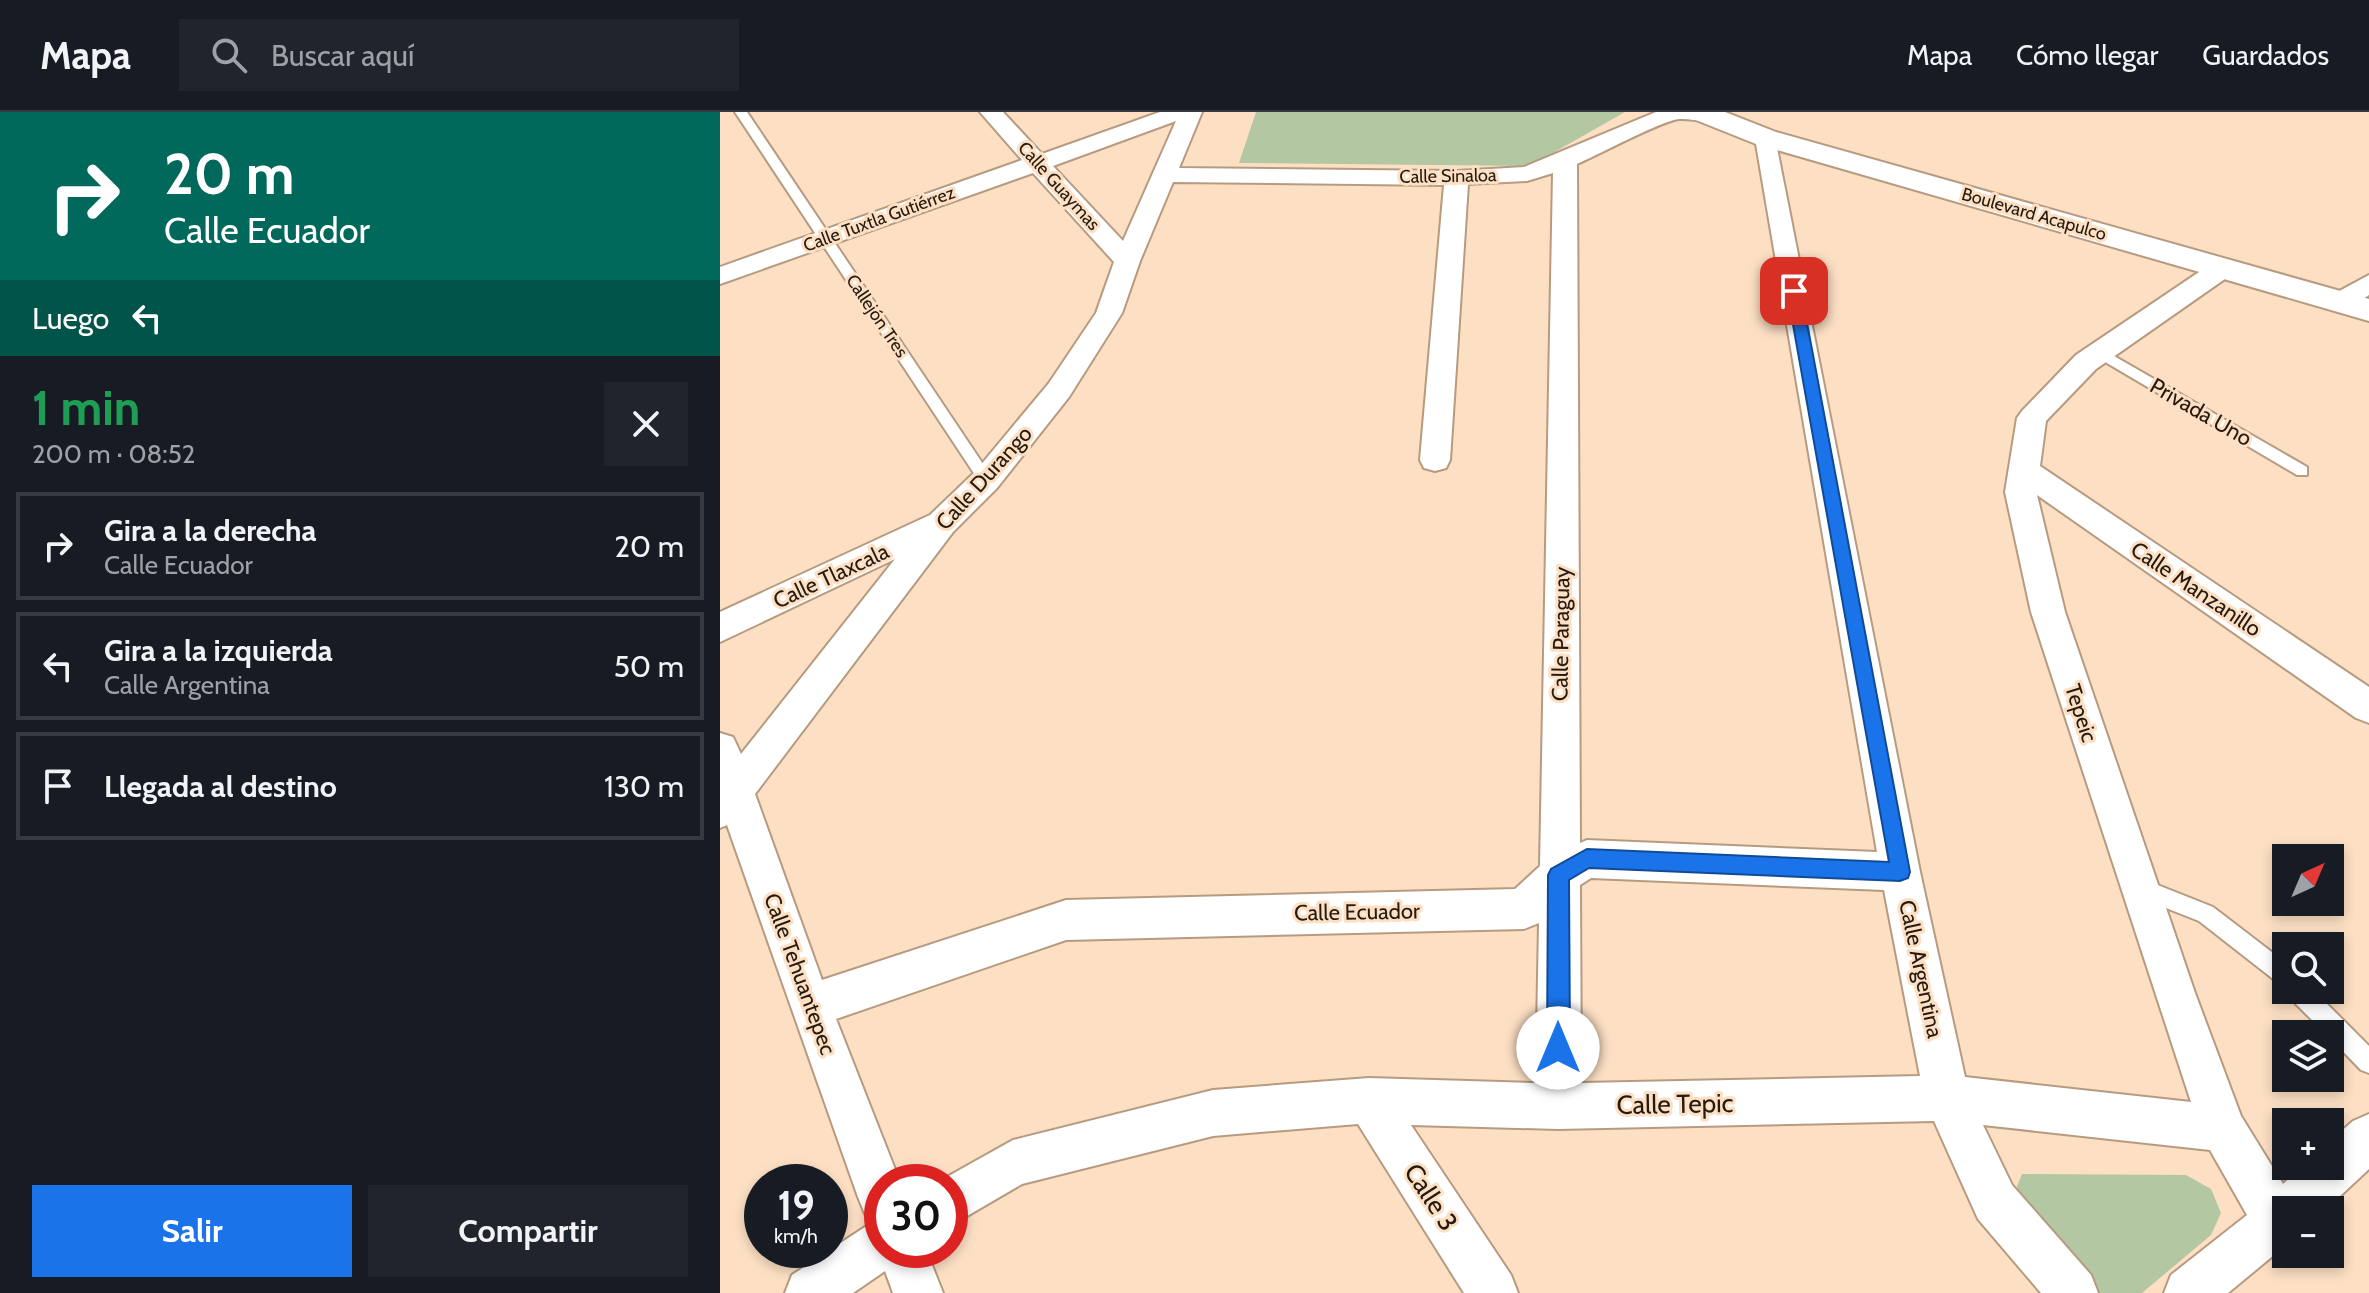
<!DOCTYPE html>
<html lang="es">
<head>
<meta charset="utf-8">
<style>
  :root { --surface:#171b24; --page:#20242c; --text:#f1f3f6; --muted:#9ea1a6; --line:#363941; --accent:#1a73e8 }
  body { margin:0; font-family:Cabin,sans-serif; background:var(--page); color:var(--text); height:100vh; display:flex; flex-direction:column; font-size:30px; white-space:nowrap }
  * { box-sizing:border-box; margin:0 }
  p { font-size:26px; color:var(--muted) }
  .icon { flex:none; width:44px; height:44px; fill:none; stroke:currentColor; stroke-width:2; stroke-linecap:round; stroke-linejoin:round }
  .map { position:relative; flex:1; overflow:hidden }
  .side { display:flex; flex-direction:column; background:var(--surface); width:720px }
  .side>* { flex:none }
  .top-card { background:#00695c; color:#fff; overflow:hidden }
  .needle { width:52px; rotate:44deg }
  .tools { position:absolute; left:1552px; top:732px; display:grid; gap:16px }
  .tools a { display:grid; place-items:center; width:72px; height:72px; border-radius:0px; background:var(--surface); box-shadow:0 4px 12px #0003; font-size:40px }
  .speed { position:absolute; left:24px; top:1052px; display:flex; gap:16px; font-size:40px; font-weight:700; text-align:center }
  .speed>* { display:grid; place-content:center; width:104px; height:104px; border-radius:50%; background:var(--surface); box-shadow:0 4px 12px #0003; line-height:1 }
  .speed small { font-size:20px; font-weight:400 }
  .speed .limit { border:12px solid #d22; background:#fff; color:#111 }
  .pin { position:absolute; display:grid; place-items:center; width:68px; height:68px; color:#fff; margin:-34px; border-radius:16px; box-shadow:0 4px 12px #0006 }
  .me { position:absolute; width:88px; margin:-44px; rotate:0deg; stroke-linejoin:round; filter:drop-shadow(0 0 6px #0008) }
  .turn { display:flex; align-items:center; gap:28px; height:168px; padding:0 32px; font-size:36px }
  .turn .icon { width:104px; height:104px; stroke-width:2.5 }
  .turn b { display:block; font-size:56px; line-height:68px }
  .then { display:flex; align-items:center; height:76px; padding:0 32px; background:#0003; gap:16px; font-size:30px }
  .round { display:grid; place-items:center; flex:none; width:84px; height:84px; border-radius:0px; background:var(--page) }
  .headline { display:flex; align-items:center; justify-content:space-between; height:136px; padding:0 32px }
  h1 { font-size:48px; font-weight:700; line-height:60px; color:#1e9e55 }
  .action { display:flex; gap:16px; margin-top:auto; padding:16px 32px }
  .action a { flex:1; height:92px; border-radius:0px; background:var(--accent); color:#fff; font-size:32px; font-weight:700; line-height:92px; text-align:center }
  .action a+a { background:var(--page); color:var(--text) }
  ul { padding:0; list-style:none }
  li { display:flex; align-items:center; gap:24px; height:108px; margin:0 16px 12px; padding:0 16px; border:4px solid var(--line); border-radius:0px }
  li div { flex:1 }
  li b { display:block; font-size:30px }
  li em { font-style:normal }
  header { display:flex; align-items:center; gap:48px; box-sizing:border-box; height:112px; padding:0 40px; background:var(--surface); border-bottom:2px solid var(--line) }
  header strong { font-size:38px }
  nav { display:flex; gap:44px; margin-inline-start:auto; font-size:28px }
  .search { width:560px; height:72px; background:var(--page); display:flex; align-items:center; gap:20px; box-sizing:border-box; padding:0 28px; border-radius:0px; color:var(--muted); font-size:30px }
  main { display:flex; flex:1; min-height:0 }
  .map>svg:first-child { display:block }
  .green { fill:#b3c7a2 }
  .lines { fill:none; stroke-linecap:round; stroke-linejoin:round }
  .lane-casing { stroke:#b69b81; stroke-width:4 }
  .street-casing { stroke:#b69b81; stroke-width:4 }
  .secondary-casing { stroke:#b69b81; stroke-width:4 }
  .lane { fill:#fff; fill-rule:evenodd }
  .street { fill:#fff; fill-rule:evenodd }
  .secondary { fill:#fff; fill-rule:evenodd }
  .route { fill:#1a73e8; stroke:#114b97; stroke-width:2 }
  .labels { text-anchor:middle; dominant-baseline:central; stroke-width:6; stroke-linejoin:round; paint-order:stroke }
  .far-street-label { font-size:18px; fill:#241a10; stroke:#fde0c4 }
  .street-label { font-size:22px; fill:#241a10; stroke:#fde0c4 }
  .near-street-label { font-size:26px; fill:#241a10; stroke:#fde0c4 }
</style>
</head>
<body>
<header>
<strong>Mapa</strong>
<div class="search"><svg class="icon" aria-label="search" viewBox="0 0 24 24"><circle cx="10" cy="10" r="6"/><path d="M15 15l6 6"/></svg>Buscar aquí</div>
<nav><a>Mapa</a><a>Cómo llegar</a><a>Guardados</a></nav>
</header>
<main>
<section class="side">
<div class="top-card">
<div class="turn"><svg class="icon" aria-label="right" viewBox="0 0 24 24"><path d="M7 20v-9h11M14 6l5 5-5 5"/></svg><div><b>20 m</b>Calle Ecuador</div></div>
<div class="then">Luego<svg class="icon" aria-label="left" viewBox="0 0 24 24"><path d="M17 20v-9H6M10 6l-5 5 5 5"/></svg></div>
</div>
<div class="headline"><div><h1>1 min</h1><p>200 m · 08:52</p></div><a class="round"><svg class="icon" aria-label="close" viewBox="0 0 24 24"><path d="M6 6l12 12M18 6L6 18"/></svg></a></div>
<ul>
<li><svg class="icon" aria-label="right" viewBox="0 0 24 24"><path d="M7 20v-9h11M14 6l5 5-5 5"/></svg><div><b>Gira a la derecha</b><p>Calle Ecuador</p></div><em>20 m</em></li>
<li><svg class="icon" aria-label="left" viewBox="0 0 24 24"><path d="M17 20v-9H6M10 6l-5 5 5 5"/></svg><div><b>Gira a la izquierda</b><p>Calle Argentina</p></div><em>50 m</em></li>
<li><svg class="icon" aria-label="arrive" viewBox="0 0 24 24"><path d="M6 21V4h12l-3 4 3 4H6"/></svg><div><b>Llegada al destino</b></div><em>130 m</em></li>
</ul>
<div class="action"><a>Salir</a><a>Compartir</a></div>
</section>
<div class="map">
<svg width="1649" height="1181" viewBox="0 0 1649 1181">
  <rect width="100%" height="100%" fill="#fde0c4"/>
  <g class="green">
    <path d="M536,0H905L810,54L519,51Z"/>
    <path d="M1302,1062L1466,1063L1491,1077L1501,1101L1491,1123L1422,1181H1372L1301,1088L1297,1074Z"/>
  </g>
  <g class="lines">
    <g class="lane-casing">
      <g id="lane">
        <path d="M15,0H27L271,364L274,368L271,372H261Z"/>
        <path d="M1380,236L1587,355V363H1577L1375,244L1373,241Z"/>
        <path d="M1420,766L1493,795L1566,851V877L1479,809L1413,783L1410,776L1413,769Z"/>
        <path d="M1567,878H1593L1649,934V961L1641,958L1610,926V922H1606L1570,886Z"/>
      </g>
    </g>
    <g class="street-casing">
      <g id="street">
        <path d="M260,0H283L322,42L440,0H482L459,56L737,59L804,55L936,0H1006C994,15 975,6 959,7C941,9 878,43 857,52L860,731L867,728L1157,740L1035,26L1038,21H1054L1200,760L1245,965L1471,990L1311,500L1285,380L1297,306L1302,299L1356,243L1494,150H1512L1516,156L1512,162L1376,257L1326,309L1320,354L1649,575V611L1636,606L1317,383L1345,500L1475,881L1521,1004L1563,1072L1583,1054H1610V1029L1633,1009L1649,1002V1057L1605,1098H1566V1133L1508,1181H1444L1451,1163L1527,1103L1490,1038L1263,1013L1292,1073L1371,1163L1378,1181H1321L1258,1107L1214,1009L838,1017L691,1013L791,1163L798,1181H744L638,1012L493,1024L302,1072L230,1114V1070H218L293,1028L493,978L649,966L816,971L819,811L804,817L346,828L116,907L180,1070H162V1138H206L223,1181H173L165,1159L133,1181H65L72,1163L145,1115L161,1108L145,1102L138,1085L7,713L0,716V621L13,625L21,642L175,447L0,530V500L210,403L255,360L329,271L376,201L394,150L313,61L0,172V155L302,48ZM456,9L403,129L333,54ZM833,61L820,754L795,777L346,788L102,868L35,682L233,420L277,376L349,285L402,201L420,149L453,70L724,73L700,348L704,356L715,359L726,356L730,348L748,72L807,69ZM871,766L1164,778L1200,964L861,971L860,773Z"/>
        <path d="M1649,163V183C1636,191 1627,199 1612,195L1608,189L1612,183Z"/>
      </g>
    </g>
    <g class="secondary-casing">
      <path id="secondary" d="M967,0H1005L1056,20L1649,187V209L1036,32L971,6Z"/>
    </g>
    <use href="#lane" class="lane"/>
    <use href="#street" class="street"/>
    <use href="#secondary" class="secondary"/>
  </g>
  <path class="route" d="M1074,175L1081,179L1190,760L1188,766L1180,769L869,756L849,768L850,936L846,944L838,948L831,944L827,936L828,763L831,757L867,737L1169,750L1067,179Z"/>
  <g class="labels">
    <g class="far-street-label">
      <text transform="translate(728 64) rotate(-1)">Calle Sinaloa</text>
      <text transform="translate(339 74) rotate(48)">Calle Guaymas</text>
      <text transform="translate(1314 102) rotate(16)">Boulevard Acapulco</text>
      <text transform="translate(159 107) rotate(-20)">Calle Tuxtla Gutiérrez</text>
      <text transform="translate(157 204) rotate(56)">Callejón Tres</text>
    </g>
    <g class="street-label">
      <text transform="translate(1481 300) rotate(30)">Privada Uno</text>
      <text transform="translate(264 366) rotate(-48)">Calle Durango</text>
      <text transform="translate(111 464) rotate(-25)">Calle Tlaxcala</text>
      <text transform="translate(1476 477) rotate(34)">Calle Manzanillo</text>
      <text transform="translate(841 522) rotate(-89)">Calle Paraguay</text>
      <text transform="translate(1361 601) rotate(72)">Tepeic</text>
      <text transform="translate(637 800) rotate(-1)">Calle Ecuador</text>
      <text transform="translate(1201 857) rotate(78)">Calle Argentina</text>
      <text transform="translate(80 862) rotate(70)">Calle Tehuantepec</text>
    </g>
    <g class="near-street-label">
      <text transform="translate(955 992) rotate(-1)">Calle Tepic</text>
      <text transform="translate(711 1085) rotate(57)">Calle 3</text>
    </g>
  </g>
</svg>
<div class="tools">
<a><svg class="needle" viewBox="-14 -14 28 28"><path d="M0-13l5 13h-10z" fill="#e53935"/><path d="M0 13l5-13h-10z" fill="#9ea1a6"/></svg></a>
<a><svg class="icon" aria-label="search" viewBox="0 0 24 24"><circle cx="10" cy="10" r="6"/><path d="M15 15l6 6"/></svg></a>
<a><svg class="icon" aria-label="layers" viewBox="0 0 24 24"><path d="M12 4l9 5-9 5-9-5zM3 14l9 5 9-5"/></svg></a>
<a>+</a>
<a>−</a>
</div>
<div class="speed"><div>19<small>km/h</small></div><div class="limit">30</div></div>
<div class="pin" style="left:1074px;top:179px;background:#d93025"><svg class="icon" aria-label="arrive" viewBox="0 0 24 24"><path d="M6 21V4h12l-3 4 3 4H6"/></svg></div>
<svg class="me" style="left:838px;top:936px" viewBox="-20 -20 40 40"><circle r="19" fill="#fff"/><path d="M0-13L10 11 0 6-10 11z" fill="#1a73e8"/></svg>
</div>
</main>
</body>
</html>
